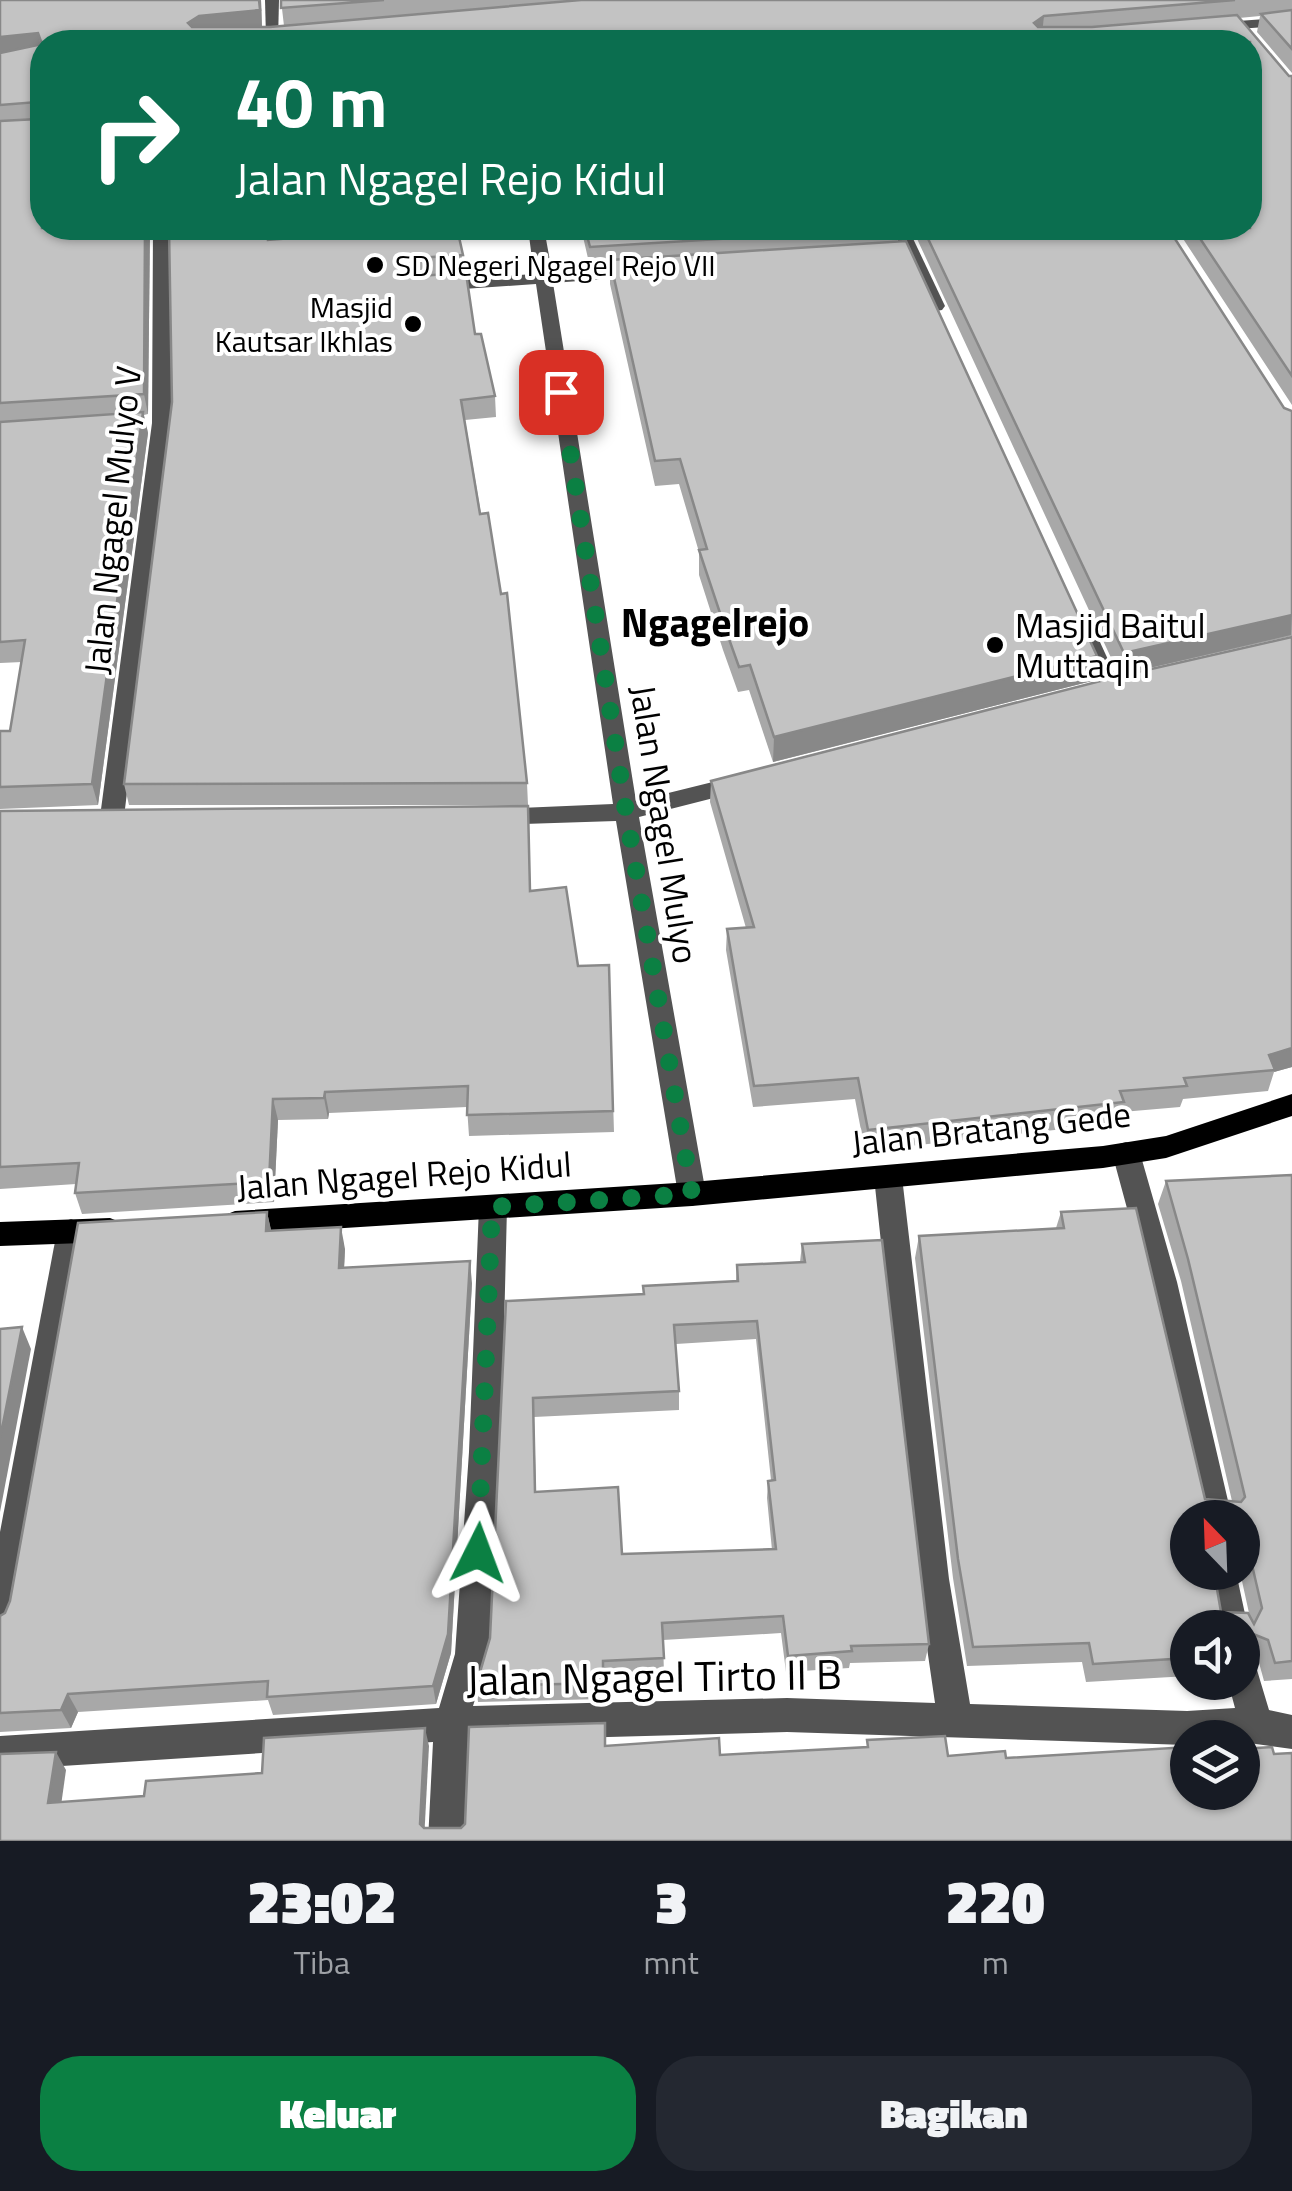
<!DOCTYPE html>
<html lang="id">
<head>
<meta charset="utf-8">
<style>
  :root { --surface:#171b24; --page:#242831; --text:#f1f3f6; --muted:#9ea1a6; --accent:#0b8043 }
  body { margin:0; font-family:"Titillium Web",sans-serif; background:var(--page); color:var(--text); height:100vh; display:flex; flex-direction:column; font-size:38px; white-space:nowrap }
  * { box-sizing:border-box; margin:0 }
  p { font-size:32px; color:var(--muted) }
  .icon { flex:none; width:55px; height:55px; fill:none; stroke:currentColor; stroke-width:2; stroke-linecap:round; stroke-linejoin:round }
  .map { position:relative; height:1841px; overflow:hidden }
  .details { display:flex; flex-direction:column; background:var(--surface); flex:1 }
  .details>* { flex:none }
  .top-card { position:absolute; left:30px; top:30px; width:1232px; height:210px; border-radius:40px; box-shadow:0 2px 8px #0004; background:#0b6e4f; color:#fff; overflow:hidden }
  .needle { width:65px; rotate:337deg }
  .buttons { position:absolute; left:1170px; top:1500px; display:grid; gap:20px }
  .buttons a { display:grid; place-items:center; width:90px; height:90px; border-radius:50%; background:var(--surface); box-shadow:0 2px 8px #0004; font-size:50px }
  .pin { position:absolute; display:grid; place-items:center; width:85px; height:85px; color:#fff; margin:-42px; border-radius:20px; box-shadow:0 5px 15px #0006 }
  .me { position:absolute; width:110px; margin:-55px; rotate:3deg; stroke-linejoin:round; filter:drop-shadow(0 0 8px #0008) }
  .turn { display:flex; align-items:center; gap:35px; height:210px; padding:0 40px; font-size:45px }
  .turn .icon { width:130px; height:130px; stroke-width:2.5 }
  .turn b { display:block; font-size:70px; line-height:85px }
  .eta { display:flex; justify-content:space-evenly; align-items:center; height:170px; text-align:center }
  .eta b { font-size:60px; font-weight:800; line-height:70px }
  .primary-button { display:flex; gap:20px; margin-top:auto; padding:20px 40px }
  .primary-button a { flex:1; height:115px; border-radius:40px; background:var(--accent); color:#fff; font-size:40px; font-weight:800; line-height:115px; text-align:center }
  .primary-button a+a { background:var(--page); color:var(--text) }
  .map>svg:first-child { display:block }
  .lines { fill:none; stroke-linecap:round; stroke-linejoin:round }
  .minor { fill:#535353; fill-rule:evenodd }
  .major { fill:#000; fill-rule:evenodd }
  .wall { fill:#a8a8a8; fill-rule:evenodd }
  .shaded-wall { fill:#888 }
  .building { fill:#c3c3c3; stroke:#888; stroke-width:2.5; fill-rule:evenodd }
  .route { stroke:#0b8043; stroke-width:18; stroke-dasharray:0 32.4 }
  .poi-dot { fill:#000; stroke:#fff; stroke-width:4 }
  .labels { text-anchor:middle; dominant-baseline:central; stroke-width:8; stroke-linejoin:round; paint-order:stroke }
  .far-poi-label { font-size:30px; fill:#000; stroke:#fff; text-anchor:start }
  .street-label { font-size:35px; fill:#000; stroke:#fff }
  .poi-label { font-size:35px; fill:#000; stroke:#fff; text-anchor:start }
  .quarter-label { font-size:40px; font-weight:bold; fill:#000; stroke:#fff }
  .near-street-label { font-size:42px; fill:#000; stroke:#fff }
</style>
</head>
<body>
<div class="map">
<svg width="1292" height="1841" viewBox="0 0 1292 1841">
  <rect width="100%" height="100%" fill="#fff"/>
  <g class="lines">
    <g class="minor">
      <path d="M265,0H279L278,41L266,38Z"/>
      <path d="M1292,17V25L1211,31L1204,27L1211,23Z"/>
      <path d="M153,228H169L172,423L124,817L112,825L100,817L152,423Z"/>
      <path d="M528,228H544L552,272L644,266L653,271L644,276L553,283L636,801L741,775L753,783L749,789L639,817L706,1194L702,1202L692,1206L682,1202L678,1194L616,821L495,825L483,817L495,809L613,804L536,284L434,291L425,286L434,281L534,274Z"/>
      <path d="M892,228H908L945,306L942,310L936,311L927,306Z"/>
      <path d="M1083,622L1094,629L1121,688L1118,693H1102L1099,688L1072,629Z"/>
      <path d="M1126,1142L1136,1145L1140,1153L1177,1282L1232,1518H1200L1147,1282L1112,1153L1116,1145Z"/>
      <path d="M888,1166L898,1169L902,1177L949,1579L970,1704L1187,1711L1235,1708L1228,1682H1242V1656L1254,1660L1269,1710L1292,1715V1749L1242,1742V1738H1188L1187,1745L787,1732L468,1741L464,1841H428L433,1742L0,1770V1736L439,1708L455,1654L469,1452L479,1207L483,1199L493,1195L503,1199L507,1207L501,1452L489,1654L473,1706L787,1698L935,1703L917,1579L874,1177L878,1169Z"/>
      <path d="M71,1219L81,1223L85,1231L17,1620L12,1631L0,1636V1532L57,1231L61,1223Z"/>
      <path d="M1204,1572H1236L1248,1628L1243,1639L1242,1628H1214Z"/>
    </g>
    <g class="major">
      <path d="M1292,1094V1116L1166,1158L1103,1168L692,1206L235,1235L225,1231L221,1223L225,1215L235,1211L692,1182L1103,1146L1166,1136Z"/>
      <path d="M110,1218L120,1222L124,1230L120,1238L110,1242L0,1246V1222Z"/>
    </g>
  </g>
  <g class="wall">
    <path d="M0,0H261L262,27L284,26L281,0H1292V73L1257,32L1260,16L1239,18L1289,76H1292V405L1176,228H1250V42H42L150,228L148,414L144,415L148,433L98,805L0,809V731H10L22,662L0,663Z"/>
    <path d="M396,228H457L475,334L495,396L496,417L465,420L527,783L528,805H129L124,784L172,402L271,240L396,230Z"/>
    <path d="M581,228H898L897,242L1092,681L773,762L749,690L738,692L723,650L699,575V552L679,484L655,486L610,284V266L590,267Z"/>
    <path d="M912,228H1168L1284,408L1292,411V636L1119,675Z"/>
    <path d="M711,781L1292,1067L1274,1072L1268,1091L1183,1099L1180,1107L1122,1112L1118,1123L865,1151L855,1099L753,1107L726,950L727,929L746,928L710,802Z"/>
    <path d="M0,811L531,891L578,966L609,965L614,1132L469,1136L467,1107L329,1113L328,1119L278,1120L274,1202L82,1214L75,1193L76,1184L0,1189Z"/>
    <path d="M1292,1175V1679L1264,1681L1258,1659L1248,1655L1242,1665V1628H1188V1676L1086,1682L1082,1662L967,1666L953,1578L915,1258L919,1236L1056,1228L1061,1212L1205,1499L1232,1501L1181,1281L1158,1204L1166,1181ZM1188,1518H1242V1572H1240L1249,1613L1221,1612Z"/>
    <path d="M267,1212L271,1231L345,1249L344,1268L472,1283L451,1653L436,1704L273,1715L268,1700L78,1712L71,1728L0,1732V1616L5,1613Z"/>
    <path d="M802,1244L929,1644L925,1661L850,1663L849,1668L786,1672L781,1633L663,1640L664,1674L603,1678L604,1699L478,1702L476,1686L490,1638L506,1301L643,1294L736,1281L737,1265L800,1262ZM756,1339L771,1480L768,1481L767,1498L772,1550L622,1554L536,1492L534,1417L679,1410V1391L676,1344Z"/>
  </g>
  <g class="shaded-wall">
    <path d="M261,0L262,29L191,41L188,23L199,16Z"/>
    <path d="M1044,16L1042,34L1034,23Z"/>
    <path d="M38,33L42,51L0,56V37Z"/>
    <path d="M145,228H150L148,414L144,394Z"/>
    <path d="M417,258L419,278L405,268Z"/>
    <path d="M143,412L148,433L98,805L92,784Z"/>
    <path d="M1292,615L1291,635L1119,675L1124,653Z"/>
    <path d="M1097,656L1092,681L773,762L774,737Z"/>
    <path d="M1292,1048V1067L1274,1072L1275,1070L1269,1055Z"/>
    <path d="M325,1092L329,1113L328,1119L324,1098Z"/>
    <path d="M273,1099L278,1120L274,1202L269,1182Z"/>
    <path d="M267,1212L272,1234L266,1231Z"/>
    <path d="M341,1227L345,1249L343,1290L339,1268Z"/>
    <path d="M470,1261L472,1283L451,1653L436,1704L433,1686Z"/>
    <path d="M22,1327L31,1349L0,1512V1439Z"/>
    <path d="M68,1694L78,1712L71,1728L61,1710Z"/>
    <path d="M425,1728L429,1746L424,1841L420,1824Z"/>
    <path d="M56,1752L66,1770L59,1820L48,1803Z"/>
  </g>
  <g class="building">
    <path d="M0,0H259L260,10L199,16L188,23L192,27H270L581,0H1235L1044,16L1034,23L1038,27H1092L1237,15L1289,76H1292V376L1193,228H1250V42H42V228H145L144,394L0,403V121L38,119L41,116L37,102L0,105V53L42,44L38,33L0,37Z"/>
    <path d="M281,0H384L281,8Z"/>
    <path d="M1292,10V49L1261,14Z"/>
    <path d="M169,228H268V240L398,230L397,228H457L463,255L417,258L405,268L417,276L466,273L475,334H481L495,396L461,400L480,514L488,513L501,594L507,593L527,783L124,784L172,402Z"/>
    <path d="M585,228H898L590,247Z"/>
    <path d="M923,228H1168L1284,408L1292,411V615L1124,653Z"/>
    <path d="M906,241L1097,656L774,737L750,665L739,667L724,625L699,550L707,549L680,459L655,461L610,260Z"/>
    <path d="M143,412L92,784L0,787V731H10L25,640L0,642V422Z"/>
    <path d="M1292,637V1048L1269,1055L1275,1070L1184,1078L1187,1086L1120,1091L1124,1102L868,1130L858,1078L754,1086L727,929L754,927L711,781L1116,677Z"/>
    <path d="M528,806L530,891L566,887L578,966L609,965L613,1111L467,1115L468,1086L325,1092L324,1098L273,1099L269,1182L75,1193L79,1163L0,1167V811Z"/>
    <path d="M1292,1175V1661L1275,1663L1268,1640L1253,1634L1248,1637V1654L1242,1655V1628H1188V1658L1093,1664L1089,1643L973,1647L958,1559L919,1236L1064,1228L1061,1212L1136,1208L1205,1499L1241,1502L1245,1497L1188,1259L1166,1181ZM1188,1518H1242V1551L1249,1552L1262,1608L1254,1624L1248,1613L1221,1612L1214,1572H1188Z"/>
    <path d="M267,1212L266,1231L341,1227L339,1268L470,1261L448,1634L433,1686L267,1697L268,1681L68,1694L61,1710L0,1713V1616L5,1613L10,1601L78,1223Z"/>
    <path d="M882,1240L929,1644L851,1646L852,1651L788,1656L783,1616L662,1623L664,1658L603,1661V1683L476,1686L490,1638L506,1301L644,1294L643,1286L738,1281L737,1265L805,1262L802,1244ZM757,1321L775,1480L768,1481L776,1549L622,1554L618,1487L535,1492L533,1398L679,1391L674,1325Z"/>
    <path d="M22,1327L0,1439V1329Z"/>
    <path d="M605,1723V1746L719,1738L720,1755L868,1747L867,1740L945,1736L948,1756L1005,1751L1006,1758L1188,1747V1792H1242V1749L1272,1747L1274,1754L1292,1753V1841H0V1754L56,1752L48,1803L144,1796L146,1781L262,1773L264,1738L425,1728L420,1824L424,1828H461L465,1824L469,1727Z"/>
  </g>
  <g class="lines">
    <path class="route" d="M478,1553L492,1207L692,1194L626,812L561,392"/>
  </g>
  <g class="poi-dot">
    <circle cx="375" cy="265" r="10"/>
    <circle cx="413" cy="324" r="10"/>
    <circle cx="995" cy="645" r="10"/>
  </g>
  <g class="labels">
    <g class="far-poi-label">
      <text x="395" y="265">SD Negeri Ngagel Rejo VII</text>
      <text x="393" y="307" text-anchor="end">Masjid<tspan x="393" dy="34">Kautsar Ikhlas</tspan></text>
    </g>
    <g class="street-label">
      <text transform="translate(112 520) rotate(-84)">Jalan Ngagel Mulyo V</text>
      <text transform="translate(665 824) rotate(81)">Jalan Ngagel Mulyo</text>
      <text transform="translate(991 1128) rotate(-6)">Jalan Bratang Gede</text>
      <text transform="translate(404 1175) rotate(-4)">Jalan Ngagel Rejo Kidul</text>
    </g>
    <g class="poi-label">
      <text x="1015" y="625">Masjid Baitul<tspan x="1015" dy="40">Muttaqin</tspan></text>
    </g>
    <g class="quarter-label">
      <text x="715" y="622">Ngagelrejo</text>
    </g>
    <g class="near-street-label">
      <text transform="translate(654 1676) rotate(-1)">Jalan Ngagel Tirto II B</text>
    </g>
  </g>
</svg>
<div class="buttons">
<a><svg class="needle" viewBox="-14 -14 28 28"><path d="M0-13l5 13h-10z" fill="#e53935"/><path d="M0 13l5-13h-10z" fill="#9ea1a6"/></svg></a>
<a><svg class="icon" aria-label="sound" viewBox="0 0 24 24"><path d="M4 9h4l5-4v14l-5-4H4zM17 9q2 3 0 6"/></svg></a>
<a><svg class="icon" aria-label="layers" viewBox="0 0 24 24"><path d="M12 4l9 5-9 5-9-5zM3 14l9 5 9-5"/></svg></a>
</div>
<div class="pin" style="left:561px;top:392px;background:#d93025"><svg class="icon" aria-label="arrive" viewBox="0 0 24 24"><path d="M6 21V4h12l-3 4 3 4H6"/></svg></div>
<svg class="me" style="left:478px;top:1553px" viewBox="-20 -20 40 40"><path d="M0-17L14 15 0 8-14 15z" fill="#0b8043" stroke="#fff" stroke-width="4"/></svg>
<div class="top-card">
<div class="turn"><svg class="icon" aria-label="right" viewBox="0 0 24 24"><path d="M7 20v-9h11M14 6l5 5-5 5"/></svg><div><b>40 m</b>Jalan Ngagel Rejo Kidul</div></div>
</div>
</div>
<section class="details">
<div class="eta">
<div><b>23:02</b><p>Tiba</p></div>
<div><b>3</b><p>mnt</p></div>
<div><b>220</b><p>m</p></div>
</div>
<div class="primary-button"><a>Keluar</a><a>Bagikan</a></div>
</section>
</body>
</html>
